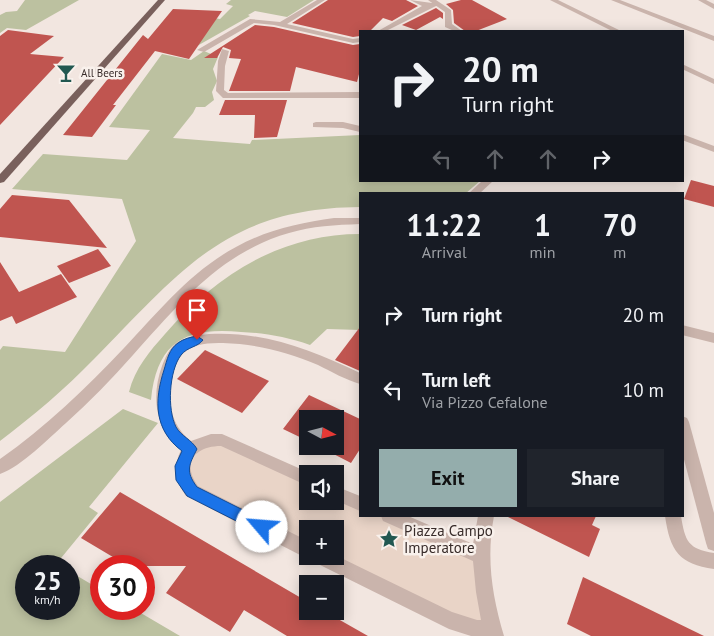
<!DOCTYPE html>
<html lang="en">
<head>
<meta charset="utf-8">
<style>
  :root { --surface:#171b24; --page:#20242c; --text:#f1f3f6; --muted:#9ea1a6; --accent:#94adac }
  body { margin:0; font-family:"PT Sans",sans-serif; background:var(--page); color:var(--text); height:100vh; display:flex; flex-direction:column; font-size:19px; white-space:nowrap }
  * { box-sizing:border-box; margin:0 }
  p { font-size:16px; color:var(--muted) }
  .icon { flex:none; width:28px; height:28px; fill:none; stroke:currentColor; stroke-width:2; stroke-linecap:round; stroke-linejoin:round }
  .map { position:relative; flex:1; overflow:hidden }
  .panel { position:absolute; left:359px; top:192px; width:325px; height:325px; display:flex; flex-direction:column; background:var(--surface); border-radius:0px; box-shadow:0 2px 12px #0003 }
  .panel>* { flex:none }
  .top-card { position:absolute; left:359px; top:30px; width:325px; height:152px; border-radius:0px; box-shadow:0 2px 12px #0003; background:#171b24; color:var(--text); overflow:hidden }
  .needle { width:32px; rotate:97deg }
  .fabs { position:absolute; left:299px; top:410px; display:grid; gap:10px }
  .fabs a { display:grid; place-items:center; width:45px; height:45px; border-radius:0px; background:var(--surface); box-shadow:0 2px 12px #0003; font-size:25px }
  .speed { position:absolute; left:15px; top:555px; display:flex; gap:10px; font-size:25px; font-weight:700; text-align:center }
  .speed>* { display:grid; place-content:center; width:65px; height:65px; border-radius:50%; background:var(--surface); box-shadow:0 2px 12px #0003; line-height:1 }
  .speed small { font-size:12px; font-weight:400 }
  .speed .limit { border:8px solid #d22; background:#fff; color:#111 }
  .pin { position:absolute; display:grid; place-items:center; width:42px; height:42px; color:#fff; margin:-51px -21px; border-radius:50% 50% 50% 0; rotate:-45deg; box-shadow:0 0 5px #0007 }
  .pin .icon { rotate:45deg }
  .me { position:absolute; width:55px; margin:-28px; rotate:297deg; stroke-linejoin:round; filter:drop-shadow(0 0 4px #0008) }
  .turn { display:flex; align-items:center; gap:18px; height:105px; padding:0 20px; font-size:22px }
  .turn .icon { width:65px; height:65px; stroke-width:2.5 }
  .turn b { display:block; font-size:35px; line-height:42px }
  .lanes { display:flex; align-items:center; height:48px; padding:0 20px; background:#0003; justify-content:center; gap:25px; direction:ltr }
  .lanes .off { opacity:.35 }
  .eta { display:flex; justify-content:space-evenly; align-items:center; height:85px; text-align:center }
  .eta b { font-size:30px; font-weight:700; line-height:35px }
  .button { display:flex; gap:10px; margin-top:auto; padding:10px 20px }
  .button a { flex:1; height:58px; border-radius:0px; background:var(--accent); color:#111; font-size:20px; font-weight:700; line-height:58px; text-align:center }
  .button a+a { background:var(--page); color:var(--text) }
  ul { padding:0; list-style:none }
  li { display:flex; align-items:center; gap:15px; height:75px; padding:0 20px }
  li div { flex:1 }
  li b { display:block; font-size:19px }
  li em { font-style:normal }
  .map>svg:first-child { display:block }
  .green { fill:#bcc1a0 }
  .plaza { fill:#e9d4c7 }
  .building { fill:#c05550 }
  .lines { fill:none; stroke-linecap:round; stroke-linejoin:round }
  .lane { fill:#cab4ac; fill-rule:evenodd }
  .street { fill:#cab4ac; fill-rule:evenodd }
  .primary { fill:#79605c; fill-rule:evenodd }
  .route { fill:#1a73e8; stroke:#114b97 }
  .labels { text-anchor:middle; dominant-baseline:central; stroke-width:5; stroke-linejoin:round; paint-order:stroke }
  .far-poi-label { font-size:11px; fill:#382c2a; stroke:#f9f1ec; text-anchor:start }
  .near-poi-label { font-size:15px; fill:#382c2a; stroke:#f9f1ec; text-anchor:start }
</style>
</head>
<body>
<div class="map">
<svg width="714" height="636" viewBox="0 0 714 636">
  <rect width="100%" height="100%" fill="#f2e6e0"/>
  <g class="green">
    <path d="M25,0H79L26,30L7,28L0,33V15L6,12L17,11Z"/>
    <path d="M231,0H314L287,17L255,11L248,15L250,16L190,50L214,18L220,19L233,6L226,4Z"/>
    <path d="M204,51L218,57L213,69L217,81L212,92L214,100L205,107H196L193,113L173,138L250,144L252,140L360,135V181H480L465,194H360V207C226,208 181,271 94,359C65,389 33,416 0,441V350L3,346L65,352L136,241L122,199L12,189L43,154L127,160L150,130L109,127L162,54L191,60Z"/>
    <path d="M360,234V330L327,329L310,345C287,337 265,333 241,332C186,327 157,341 151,400L129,392C135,368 150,351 165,334C216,275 281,234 360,234Z"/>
    <path d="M123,409L158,423L89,507L98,513L57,563L61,566H26V609H69V571L101,590V609H134L180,636H0V502Z"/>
  </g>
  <path class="plaza" d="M208,440L307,479L308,501H335V493L360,504V516H389L481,556L482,629L335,556V529H308L307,550L200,496L182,471Z"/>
  <g class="building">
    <path d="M328,0H406L418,6L392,21L383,18L370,31H360V36L353,37L292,23Z"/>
    <path d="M461,0H472L507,19L476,31H465L454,23L453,10L446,4Z"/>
    <path d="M436,8L443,13V19L440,17L416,30L402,25Z"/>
    <path d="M173,9L222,11L189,59L155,51L113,105H116L92,137L63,135L143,35L148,39Z"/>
    <path d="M255,25L274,27L353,45L360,44V70L357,82L296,67L290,91H229L241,59L229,58L231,50L223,47L217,58H204Z"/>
    <path d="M8,30L54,36L30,54L64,57L0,125V36Z"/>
    <path d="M225,100H287L277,137L254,138L255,115H219Z"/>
    <path d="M691,180L714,186V207L684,199Z"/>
    <path d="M12,195L69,200L107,248L0,237V209Z"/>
    <path d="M98,249L111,266L69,283L57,266Z"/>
    <path d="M0,262L19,292L61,274L77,297L16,324L12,316L0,321Z"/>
    <path d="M360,327V371L335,360Z"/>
    <path d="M205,350L269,381L242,413L177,379Z"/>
    <path d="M309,395L360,419V449L351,463L318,446H335V419H308V441L283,429Z"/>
    <path d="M120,492L308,602V611H324L368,636H287L244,610L230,632L166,593L186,566H128L81,538Z"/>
    <path d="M506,516H596L592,525L600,529L589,557Z"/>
    <path d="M583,577L704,636H591L567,624Z"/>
  </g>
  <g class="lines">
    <g class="lane">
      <path d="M317,0H325L287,24L353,39L360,38V42L353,43L274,25L254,23L204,52L197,50L250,19L280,22Z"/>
      <path d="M410,0L432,3L437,2L440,4L386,31H378L422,6Z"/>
      <path d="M698,0H706L714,4V9Z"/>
      <path d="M222,49L229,51L225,66L224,90L228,93L360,92V98H223L216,91L218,61Z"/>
      <path d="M316,122H343L360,126V132L343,128L313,127V123Z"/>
    </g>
    <g class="street">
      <path d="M428,0H436L451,10L452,24L462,31H454L445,27V12Z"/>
      <path d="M550,0H558L621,31H612Z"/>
      <path d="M611,0H620L714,36V41Z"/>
      <path d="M682,64L714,79V84L682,69Z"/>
      <path d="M682,134L714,146V152L682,140Z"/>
      <path d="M482,181H493L479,194H468Z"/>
      <path d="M334,218H360V224C336,225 312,226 289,233C221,252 178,305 133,355C112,379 89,402 66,423C48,439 22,466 0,474V459C46,427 86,388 124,348C159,311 191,271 236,247C266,230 300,223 334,218Z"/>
      <path d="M682,325L714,333V343L682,335Z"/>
      <path d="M209,334C264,331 311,350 360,373V384C346,380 332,372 318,365C287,352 257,344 223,343C188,342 175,352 171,387C168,409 174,428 191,441L211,434H222L312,474H308V486L221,446C195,446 181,463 198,486L308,541V556H335V555L452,612L477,620H481L476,592L473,561L383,521L381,516H408L473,544L478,516H494C486,558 492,596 504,636H471L449,629L314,562L312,556L308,558L302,556L186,496C175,480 172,469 181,450C155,430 151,396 162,366C165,358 169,349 176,343C185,337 198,335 209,334Z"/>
      <path d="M682,416L687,418L689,422L714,513V551L708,549L706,543L682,452Z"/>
      <path d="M335,486L360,496V511L335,500Z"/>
      <path d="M665,516H681C685,541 688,549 714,553V569C679,564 670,551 665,516Z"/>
    </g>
    <path class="primary" d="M158,0H165L4,182L0,183V174Z"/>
  </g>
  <path class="route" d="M197,336L203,340C198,347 187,347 181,355C169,371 167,409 176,427C181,436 192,440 197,449C189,465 185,471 197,487L267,522L269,527L267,532L262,534L187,496L176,480L175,466L182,451C154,430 154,401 164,370C167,360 169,349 178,343C183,339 191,337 197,336Z"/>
  <defs>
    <g id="bar-bare" transform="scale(1.5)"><path d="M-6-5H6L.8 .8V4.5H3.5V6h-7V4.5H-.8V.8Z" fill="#225851" stroke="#f9f1ec" stroke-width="2.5" paint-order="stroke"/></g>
    <g id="sight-bare" transform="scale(1.5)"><path d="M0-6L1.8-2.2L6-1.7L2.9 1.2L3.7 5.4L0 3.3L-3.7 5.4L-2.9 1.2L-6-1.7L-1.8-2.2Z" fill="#225851" stroke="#f9f1ec" stroke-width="2.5" paint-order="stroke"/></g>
  </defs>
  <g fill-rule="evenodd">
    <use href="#bar-bare" x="66" y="73"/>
    <use href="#sight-bare" x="389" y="539"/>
  </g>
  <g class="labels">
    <g class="far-poi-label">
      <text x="81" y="73">All Beers</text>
    </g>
    <g class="near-poi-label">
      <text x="404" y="530">Piazza Campo<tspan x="404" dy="17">Imperatore</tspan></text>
    </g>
  </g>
</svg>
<div class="fabs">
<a><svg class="needle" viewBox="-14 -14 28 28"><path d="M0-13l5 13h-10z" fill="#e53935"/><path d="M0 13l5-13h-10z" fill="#9ea1a6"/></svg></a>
<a><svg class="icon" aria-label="sound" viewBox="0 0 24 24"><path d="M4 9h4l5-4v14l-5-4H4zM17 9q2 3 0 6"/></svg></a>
<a>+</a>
<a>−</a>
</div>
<div class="speed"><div>25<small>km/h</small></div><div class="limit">30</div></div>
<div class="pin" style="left:197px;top:340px;background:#d93025"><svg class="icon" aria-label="arrive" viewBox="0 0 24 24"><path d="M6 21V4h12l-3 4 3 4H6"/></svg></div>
<svg class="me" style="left:262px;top:527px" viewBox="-20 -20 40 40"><circle r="19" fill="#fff"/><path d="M0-13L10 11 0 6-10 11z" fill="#1a73e8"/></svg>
<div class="top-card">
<div class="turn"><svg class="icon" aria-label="right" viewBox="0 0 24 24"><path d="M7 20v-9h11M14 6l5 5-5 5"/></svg><div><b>20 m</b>Turn right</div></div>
<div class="lanes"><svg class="icon off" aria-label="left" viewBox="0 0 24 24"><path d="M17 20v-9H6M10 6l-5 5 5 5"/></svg><svg class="icon off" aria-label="ahead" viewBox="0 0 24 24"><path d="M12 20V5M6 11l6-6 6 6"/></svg><svg class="icon off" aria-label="ahead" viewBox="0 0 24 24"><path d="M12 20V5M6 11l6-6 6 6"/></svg><svg class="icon" aria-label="right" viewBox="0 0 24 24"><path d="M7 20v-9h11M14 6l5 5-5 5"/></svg></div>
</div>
<section class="panel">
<div class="eta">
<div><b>11:22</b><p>Arrival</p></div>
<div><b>1</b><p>min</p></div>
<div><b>70</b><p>m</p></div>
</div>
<ul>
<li><svg class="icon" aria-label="right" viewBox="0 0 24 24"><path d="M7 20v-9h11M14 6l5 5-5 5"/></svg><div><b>Turn right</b></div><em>20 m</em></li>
<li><svg class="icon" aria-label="left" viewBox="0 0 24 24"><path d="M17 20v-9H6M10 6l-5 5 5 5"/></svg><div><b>Turn left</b><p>Via Pizzo Cefalone</p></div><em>10 m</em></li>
</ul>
<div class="button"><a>Exit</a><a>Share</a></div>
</section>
</div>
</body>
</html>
